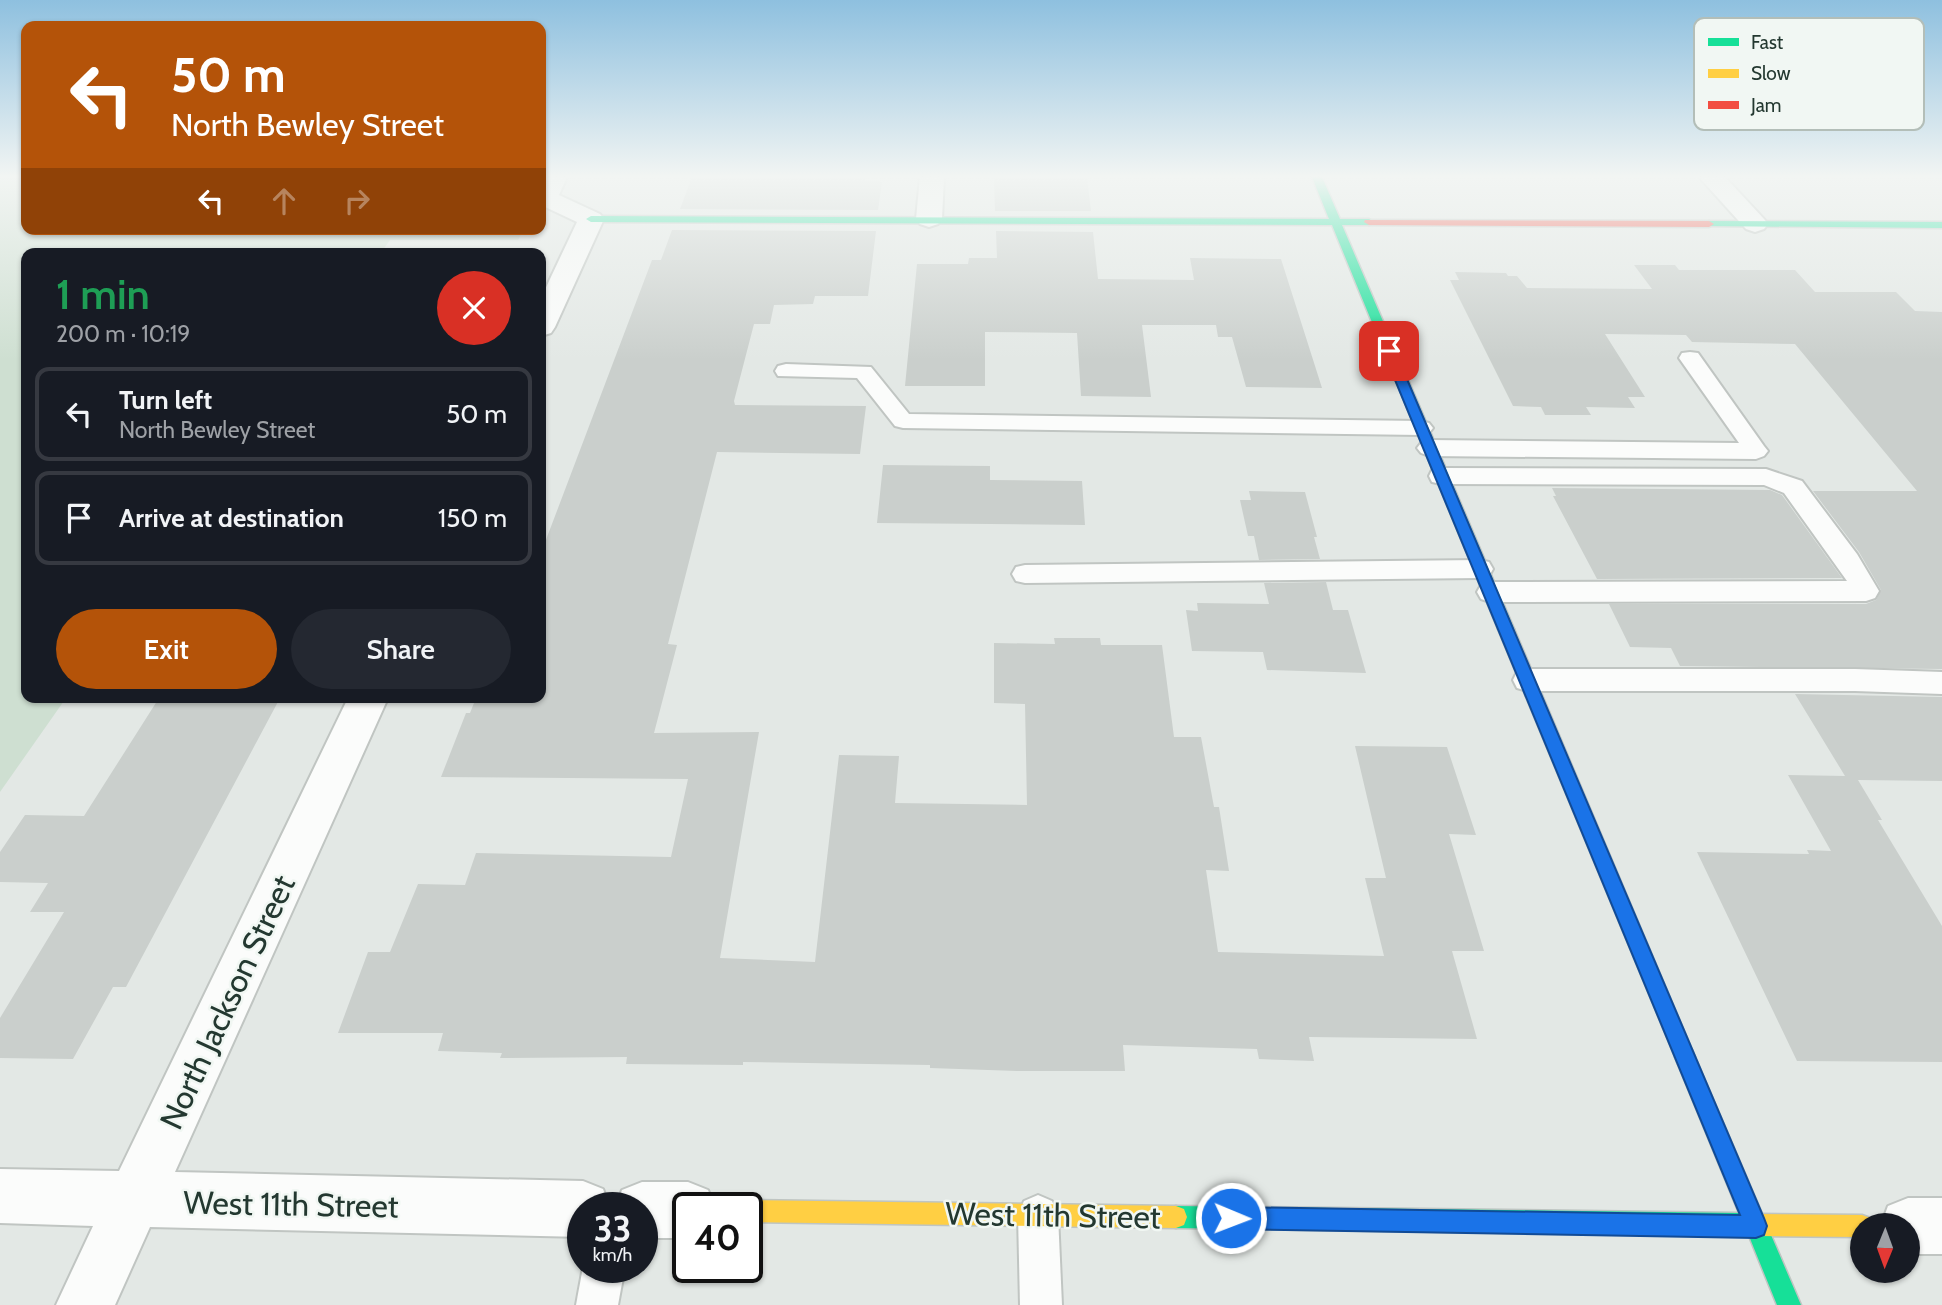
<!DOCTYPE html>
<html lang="en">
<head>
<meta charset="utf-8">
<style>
  :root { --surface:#171b24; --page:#242831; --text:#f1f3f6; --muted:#9ea1a6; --line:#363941; --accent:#b45309 }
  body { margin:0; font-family:Cabin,sans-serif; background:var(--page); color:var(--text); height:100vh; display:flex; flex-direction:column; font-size:26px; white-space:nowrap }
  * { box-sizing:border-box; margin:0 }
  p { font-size:23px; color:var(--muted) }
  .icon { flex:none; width:38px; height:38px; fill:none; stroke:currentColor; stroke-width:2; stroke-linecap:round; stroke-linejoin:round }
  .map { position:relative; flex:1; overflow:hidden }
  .details { position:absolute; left:21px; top:248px; width:525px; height:455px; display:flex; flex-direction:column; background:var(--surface); border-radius:14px; box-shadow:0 2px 5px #0004 }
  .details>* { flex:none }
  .guide { position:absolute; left:21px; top:21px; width:525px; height:214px; border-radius:14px; box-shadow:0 2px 5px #0004; background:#b45309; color:#fff; overflow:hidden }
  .needle { width:46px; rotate:181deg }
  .controls { position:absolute; left:1850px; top:1213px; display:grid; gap:14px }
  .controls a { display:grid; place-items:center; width:70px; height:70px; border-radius:50%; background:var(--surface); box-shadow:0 2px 5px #0004; font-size:35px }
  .speed { position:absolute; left:567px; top:1192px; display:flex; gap:14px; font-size:35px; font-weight:700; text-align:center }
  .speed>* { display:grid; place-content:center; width:91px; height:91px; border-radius:50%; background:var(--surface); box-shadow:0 2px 5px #0004; line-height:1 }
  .speed small { font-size:18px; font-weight:400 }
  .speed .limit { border:4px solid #111; border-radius:10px; background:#fff; color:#111 }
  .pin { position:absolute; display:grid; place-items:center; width:60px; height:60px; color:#fff; margin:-30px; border-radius:14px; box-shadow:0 4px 10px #0006 }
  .me { position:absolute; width:77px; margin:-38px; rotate:91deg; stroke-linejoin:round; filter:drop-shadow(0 0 5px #0008) }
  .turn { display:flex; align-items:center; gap:24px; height:147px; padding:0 35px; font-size:32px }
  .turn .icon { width:91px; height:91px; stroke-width:2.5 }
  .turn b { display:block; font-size:49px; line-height:60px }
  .lanes { display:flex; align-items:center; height:66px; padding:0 35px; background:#0003; justify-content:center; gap:35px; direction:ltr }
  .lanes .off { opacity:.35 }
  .round { display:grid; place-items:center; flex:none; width:74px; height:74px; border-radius:37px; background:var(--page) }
  .headline { display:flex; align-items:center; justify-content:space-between; height:119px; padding:0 35px }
  h1 { font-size:42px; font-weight:600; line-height:52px; color:#1e9e55 }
  .button { display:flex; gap:14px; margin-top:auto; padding:14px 35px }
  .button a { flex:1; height:80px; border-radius:42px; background:var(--accent); color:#fff; font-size:28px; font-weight:600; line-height:80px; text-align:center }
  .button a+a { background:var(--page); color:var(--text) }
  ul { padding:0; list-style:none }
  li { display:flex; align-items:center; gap:21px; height:94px; margin:0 14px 10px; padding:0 21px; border:4px solid var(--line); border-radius:14px }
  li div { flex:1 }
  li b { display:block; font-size:26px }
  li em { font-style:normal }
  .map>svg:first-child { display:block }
  .green { fill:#cedfd1 }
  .building { fill:#cacfcc }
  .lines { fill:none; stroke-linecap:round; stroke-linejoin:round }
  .lane-casing { stroke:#c0c5c2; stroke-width:4 }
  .street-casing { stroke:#c0c5c2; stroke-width:4 }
  .fast-casing { stroke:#bfc5c2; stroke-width:3 }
  .slow-casing { stroke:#bfc5c2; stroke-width:3 }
  .jam-casing { stroke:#bfc5c2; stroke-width:3 }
  .lane { fill:#fbfcfb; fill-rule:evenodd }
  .street { fill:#fbfcfb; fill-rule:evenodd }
  .fast { fill:#16e098; fill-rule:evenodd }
  .slow { fill:#ffcf43; fill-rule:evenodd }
  .jam { fill:#f24e42; fill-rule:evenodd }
  .route { fill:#1a73e8; stroke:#114b97; stroke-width:2 }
  .labels { text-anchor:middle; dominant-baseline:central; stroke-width:5; stroke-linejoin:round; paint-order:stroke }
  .near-street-label { font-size:32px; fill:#233830; stroke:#f1f7f3 }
  .key { fill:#f1f7f3; stroke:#b3beb8; stroke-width:2 }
  .key-label { font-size:19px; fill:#233830 }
</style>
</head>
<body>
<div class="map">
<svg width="1942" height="1305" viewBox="0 0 1942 1305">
  <rect width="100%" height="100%" fill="#e3e8e5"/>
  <path class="green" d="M0,177H26V229H524L518,240H390L380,254H26V698H66L0,792Z"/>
  <g class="building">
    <path d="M692,177H866L865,180L882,182L878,210L680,209Z"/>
    <path d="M994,177H1087L1091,211H995Z"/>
    <path d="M672,230L876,231L868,296H815L813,304L774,305L770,324H754L734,401L735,405L866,406L860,454L717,452L668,644L677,645L654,733L759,732L720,958L815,962L839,755L899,756L895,803L1027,805L1025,704L994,703V643L1055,644L1054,638H1100L1101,645H1162L1174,737H1201L1214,807H1219L1229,871L1206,870L1218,952L1384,956L1365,878H1386L1355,746L1447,747L1476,835L1449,834L1484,951H1452L1477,1039L1309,1037L1314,1061L1259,1059L1257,1049L1123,1045L1125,1071H1017L930,1068V1065L743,1062V1065L626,1064L627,1057L500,1058L502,1053L438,1051L443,1033H338L368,952H390L418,884L465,885L476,853L671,857L688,779L441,777L466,713H470L476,698H541V553L652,260H661Z"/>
    <path d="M996,231L1093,232L1098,279L1194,280L1190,258L1281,259L1322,388L1246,387L1232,337H1218L1216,325H1142L1151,397L1081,396L1077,333L985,332V386H905L917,264H968L969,258H997Z"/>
    <path d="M1634,265H1675L1679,270H1795L1815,292H1896L1915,311L1942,312V669L1680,666L1671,648L1630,647L1609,604H1866L1876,600L1881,590L1859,552L1813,491H1917L1795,344L1692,342L1686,335L1605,334L1645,397H1628L1635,408L1586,407L1591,415H1545L1541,407L1513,406L1450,280H1459L1455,272L1506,273L1508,276H1517L1527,288L1652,289Z"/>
    <path d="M883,465L990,466V480L1082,481L1085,525L877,523Z"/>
    <path d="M1552,488L1770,490L1782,495L1842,578L1597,579L1553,496H1556Z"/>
    <path d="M1249,491L1305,492L1317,537H1314L1320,559L1259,560L1254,536H1248L1240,500H1251Z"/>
    <path d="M1326,582L1333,610H1348L1366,673L1267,670L1263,652L1192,651L1186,610L1198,611L1197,603L1269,604L1264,583Z"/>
    <path d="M1795,694L1942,697V781L1858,780L1882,820H1878L1942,926V1062L1797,1061L1697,852L1809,854L1807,850L1831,851L1788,775L1845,776Z"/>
    <path d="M159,698H280L126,987H113L73,1059L0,1058V1018L64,912H30L48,883L0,882V852L25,815L84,816Z"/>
  </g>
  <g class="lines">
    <g class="lane-casing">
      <g id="lane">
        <path d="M1690,352L1698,353L1764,446L1768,451L1764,456L1756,459L1429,456L1421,453L1417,448L1421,443L1429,440L1739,443L1679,358L1682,353Z"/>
        <path d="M786,364L871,367L909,414L1421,421L1429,423L1433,428L1429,433L1421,435L903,428L895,426L857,378L778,376L775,371L778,366Z"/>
        <path d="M1441,468L1766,469L1802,481L1857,554L1879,591L1875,598L1866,601L1490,602L1481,599L1477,592L1481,585L1490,582L1847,581L1784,493L1764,485L1441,484L1432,482L1429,476L1432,470Z"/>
        <path d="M1480,560L1489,562L1493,569L1489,576L1480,578L1025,583L1016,581L1012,574L1016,567L1025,565Z"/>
        <path d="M1527,669H1855L1942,672V694L1855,691H1527L1517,688L1513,680L1517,672Z"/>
        <path d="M1038,1195L1052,1201L1058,1215L1062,1305H1020L1018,1215L1024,1201Z"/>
        <path d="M583,1267H625L618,1305H576Z"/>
      </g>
    </g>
    <g class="street-casing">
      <g id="street">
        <path d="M543,177H567L559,195L600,214L604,219L555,327L551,333L541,336V298L577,222L541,205Z"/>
        <path d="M920,177H944L942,219L938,224L929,227L920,224L916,219Z"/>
        <path d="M1699,177H1725L1764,219L1768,224L1764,229L1755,232L1746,229Z"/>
        <path d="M348,698H388L175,1172L583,1181L603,1189L610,1208H583V1237L150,1227L115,1305H56L93,1226L0,1223V1169L119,1171Z"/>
        <path d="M642,1182H688L708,1190L715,1208H688V1238H642V1208H615L622,1190Z"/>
        <path d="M1908,1198H1942V1254H1908V1225H1881L1888,1206Z"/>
      </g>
    </g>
    <g class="fast-casing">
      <g id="fast">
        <path d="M1312,177H1322L1340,219H1369L1374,222L1369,225H1342L1514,629L1511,633L1506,635L1498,629L1332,225L591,222L586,219L591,216L1329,219Z"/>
        <path d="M1709,221L1942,222V228L1705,226L1704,224Z"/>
        <path d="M1685,1047L1692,1050L1763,1216L1766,1217L1768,1228L1801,1305H1777L1749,1236L1176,1228L1168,1225L1165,1217L1168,1209L1176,1206L1739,1213L1675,1057L1678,1050Z"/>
      </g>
    </g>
    <g class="slow-casing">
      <g id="slow">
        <path d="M1506,623L1514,629L1695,1057L1692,1064L1685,1067L1678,1064L1498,629Z"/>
        <path d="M747,1200L1176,1206L1184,1209L1187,1217L1184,1225L1176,1228L747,1222V1208H737L739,1203Z"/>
        <path d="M1758,1214L1862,1215L1870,1218L1873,1225H1862V1237L1758,1236L1750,1233L1747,1225L1750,1217Z"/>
      </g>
    </g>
    <g class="jam-casing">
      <path id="jam" d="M1365,220L1709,221L1714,224L1709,227L1369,225L1364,222Z"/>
    </g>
    <use href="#lane" class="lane"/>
    <use href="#street" class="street"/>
    <use href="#fast" class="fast"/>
    <use href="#slow" class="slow"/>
    <use href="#jam" class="jam"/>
  </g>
  <linearGradient id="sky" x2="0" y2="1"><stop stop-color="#8ec0df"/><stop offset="0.49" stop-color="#f2f5f3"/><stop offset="1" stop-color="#f2f5f3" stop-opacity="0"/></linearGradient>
  <rect width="1942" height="360" fill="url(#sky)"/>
  <path class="route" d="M1389,347L1395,351L1764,1218L1767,1226L1764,1235L1756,1238L1231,1229L1223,1226L1220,1218L1223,1210L1231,1207L1740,1215L1383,351Z"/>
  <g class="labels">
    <g class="near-street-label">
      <text transform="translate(227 1002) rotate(-65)">North Jackson Street</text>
      <text transform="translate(291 1204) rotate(1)">West 11th Street</text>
      <text transform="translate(1053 1215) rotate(1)">West 11th Street</text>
    </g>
  </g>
  <rect x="1694" y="18" width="230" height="112" rx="10" class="key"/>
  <rect x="1708" y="38" width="31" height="8" fill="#16e098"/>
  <rect x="1708" y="69" width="31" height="9" fill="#ffcf43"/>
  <rect x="1708" y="101" width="31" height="8" fill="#f24e42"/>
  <g class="key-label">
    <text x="1751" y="49">Fast</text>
    <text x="1751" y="80">Slow</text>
    <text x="1751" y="112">Jam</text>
  </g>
</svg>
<div class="controls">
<a><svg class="needle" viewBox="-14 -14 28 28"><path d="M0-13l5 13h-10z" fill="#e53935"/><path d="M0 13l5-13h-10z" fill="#9ea1a6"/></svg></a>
</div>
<div class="speed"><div>33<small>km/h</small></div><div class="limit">40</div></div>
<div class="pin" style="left:1389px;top:351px;background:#d93025"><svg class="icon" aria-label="arrive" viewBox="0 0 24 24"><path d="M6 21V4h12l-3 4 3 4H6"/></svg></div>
<svg class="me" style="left:1231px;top:1218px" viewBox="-20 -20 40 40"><circle r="17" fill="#1a73e8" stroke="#fff" stroke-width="3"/><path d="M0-11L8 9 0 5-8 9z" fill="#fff"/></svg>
<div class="guide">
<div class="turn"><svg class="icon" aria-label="left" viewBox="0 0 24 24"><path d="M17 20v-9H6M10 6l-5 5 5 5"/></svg><div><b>50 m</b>North Bewley Street</div></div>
<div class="lanes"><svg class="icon" aria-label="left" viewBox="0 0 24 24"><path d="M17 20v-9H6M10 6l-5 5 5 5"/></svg><svg class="icon off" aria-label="ahead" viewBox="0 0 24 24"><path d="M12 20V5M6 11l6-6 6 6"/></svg><svg class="icon off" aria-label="right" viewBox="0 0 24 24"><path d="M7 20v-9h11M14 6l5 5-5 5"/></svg></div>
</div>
<section class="details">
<div class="headline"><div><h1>1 min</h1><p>200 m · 10:19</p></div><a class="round" style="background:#d93025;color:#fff"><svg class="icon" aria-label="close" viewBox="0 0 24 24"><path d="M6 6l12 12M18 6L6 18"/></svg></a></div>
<ul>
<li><svg class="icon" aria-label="left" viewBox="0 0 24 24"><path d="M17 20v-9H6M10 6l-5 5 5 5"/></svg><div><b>Turn left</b><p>North Bewley Street</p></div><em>50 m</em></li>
<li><svg class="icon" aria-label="arrive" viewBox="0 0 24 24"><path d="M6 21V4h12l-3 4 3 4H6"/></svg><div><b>Arrive at destination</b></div><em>150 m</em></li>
</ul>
<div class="button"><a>Exit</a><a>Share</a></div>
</section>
</div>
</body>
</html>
